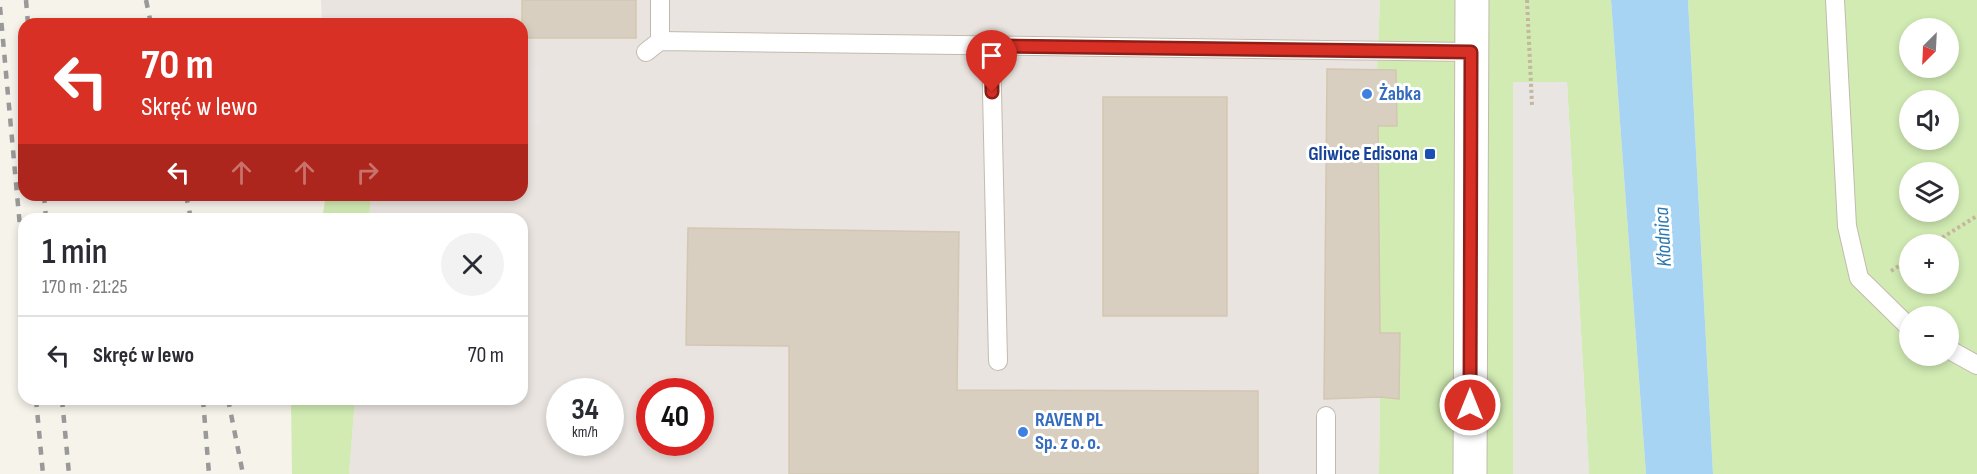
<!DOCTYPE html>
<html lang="pl">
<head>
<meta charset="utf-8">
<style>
  :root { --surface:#fff; --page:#f2f2f3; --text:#2b2b33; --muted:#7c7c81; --line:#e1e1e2 }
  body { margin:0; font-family:"Sofia Sans Condensed",sans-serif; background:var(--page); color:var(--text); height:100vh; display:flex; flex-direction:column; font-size:22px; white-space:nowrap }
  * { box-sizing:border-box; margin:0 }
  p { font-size:20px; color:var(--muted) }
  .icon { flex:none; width:33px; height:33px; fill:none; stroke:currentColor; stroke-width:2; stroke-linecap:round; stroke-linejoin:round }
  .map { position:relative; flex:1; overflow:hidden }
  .drawer { position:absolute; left:18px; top:213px; width:510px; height:192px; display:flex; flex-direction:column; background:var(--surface); border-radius:18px; box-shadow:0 3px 9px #0003 }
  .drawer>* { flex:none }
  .top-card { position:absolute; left:18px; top:18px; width:510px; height:183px; border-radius:18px; box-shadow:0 3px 9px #0003; background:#d93025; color:#fff; overflow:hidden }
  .needle { width:39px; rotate:204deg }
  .fabs { position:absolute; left:1899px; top:18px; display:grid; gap:12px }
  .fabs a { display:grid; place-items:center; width:60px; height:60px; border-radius:50%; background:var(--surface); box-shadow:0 3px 9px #0003; font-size:30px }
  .speed { position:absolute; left:546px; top:378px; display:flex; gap:12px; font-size:30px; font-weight:700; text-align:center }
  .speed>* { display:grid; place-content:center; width:78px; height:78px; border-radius:50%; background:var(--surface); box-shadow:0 3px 9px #0003; line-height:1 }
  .speed small { font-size:15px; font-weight:400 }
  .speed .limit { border:9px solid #d22; background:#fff; color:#111 }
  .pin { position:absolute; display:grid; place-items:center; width:51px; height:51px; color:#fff; margin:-62px -26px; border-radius:50% 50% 50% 0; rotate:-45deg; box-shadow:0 0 6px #0007 }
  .pin .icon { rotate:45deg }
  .me { position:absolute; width:66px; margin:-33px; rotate:0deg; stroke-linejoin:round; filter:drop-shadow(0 0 4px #0008) }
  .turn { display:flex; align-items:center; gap:21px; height:126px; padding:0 24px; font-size:27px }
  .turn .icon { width:78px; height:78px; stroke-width:2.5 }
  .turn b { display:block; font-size:42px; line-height:51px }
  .lanes { display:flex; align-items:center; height:57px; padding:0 24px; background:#0003; justify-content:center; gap:30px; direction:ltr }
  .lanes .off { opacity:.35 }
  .round { display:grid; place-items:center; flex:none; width:63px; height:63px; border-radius:32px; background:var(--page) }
  .summary { display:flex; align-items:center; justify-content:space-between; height:102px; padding:0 24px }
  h1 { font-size:36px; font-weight:600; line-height:45px }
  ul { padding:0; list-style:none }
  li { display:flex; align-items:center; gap:18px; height:78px; padding:0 24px; border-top:2px solid var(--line) }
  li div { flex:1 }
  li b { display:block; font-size:22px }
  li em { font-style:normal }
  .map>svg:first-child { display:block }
  .industrial { fill:#e9e4df; fill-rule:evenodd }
  .green { fill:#d1ebb3; fill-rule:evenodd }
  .parking { fill:#e8e5e2 }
  .water { fill:#a7d4f3 }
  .building { fill:#d8cfc0; stroke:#d3c7b3; stroke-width:1.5 }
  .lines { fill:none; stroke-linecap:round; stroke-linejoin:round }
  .service-casing { stroke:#c2bbad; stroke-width:20 }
  .tertiary-casing { stroke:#c2bbad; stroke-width:35 }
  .path { stroke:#c4b79e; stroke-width:4; stroke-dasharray:3 3; stroke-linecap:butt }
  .service { stroke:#fff; stroke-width:18 }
  .tertiary { stroke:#fff; stroke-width:33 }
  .rail { stroke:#999; stroke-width:4.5; stroke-dasharray:8 8; stroke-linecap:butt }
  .route-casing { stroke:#8d1f18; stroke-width:15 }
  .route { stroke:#d93025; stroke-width:10 }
  .shop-dot { fill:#3f7fe0; stroke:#fff; stroke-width:2 }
  .transit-dot { fill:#1a4fb4; stroke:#fff; stroke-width:2 }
  .labels { text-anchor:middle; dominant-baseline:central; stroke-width:6; stroke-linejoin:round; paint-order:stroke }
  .shop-label { font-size:20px; font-weight:bold; fill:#366cbe; stroke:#fff; text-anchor:start }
  .transit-label { font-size:20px; font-weight:bold; fill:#164399; stroke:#fff; text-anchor:end }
  .water-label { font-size:21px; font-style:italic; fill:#2b79b2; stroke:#fff }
</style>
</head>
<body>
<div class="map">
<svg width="1977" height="474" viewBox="0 0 1977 474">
  <rect width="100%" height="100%" fill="#f6f3eb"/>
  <path class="industrial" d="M321,0H1380L1377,69L1396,70L1397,126H1378L1380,332L1400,333L1399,399L1380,398L1379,474H349L355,399H522V219H369L371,195H522V24H322ZM560,392H610V442H560ZM650,392H700V442H650Z"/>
  <g class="green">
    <path d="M1380,0H1611L1646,474H1589L1567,83L1513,82V474H1379L1380,397L1398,399L1399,333H1380L1378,126H1397L1396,71L1377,70Z"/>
    <path d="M1688,0H1977V474H1713ZM1910,28H1948V68H1910ZM1910,100H1948V140H1910ZM1910,172H1948V212H1910ZM1910,244H1948V284H1910ZM1910,316H1948V356H1910Z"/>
    <path d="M326,195H371L369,219H322Z"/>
    <path d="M291,399H355L349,474H292Z"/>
  </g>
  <g class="parking">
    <path d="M540,66V125H522V67Z"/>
    <path d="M1513,82H1567L1589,474H1513Z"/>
  </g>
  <path class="water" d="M1611,0H1688L1713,474H1646Z"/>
  <g class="building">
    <rect x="522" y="0" width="114" height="38"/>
    <path d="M1327,69L1396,70L1397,126H1378L1380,333H1400L1399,399L1380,397L1324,399Z"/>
    <rect x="1103" y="97" width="124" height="219"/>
    <path d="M688,228L959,232L957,390L1258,391V474H789V346L686,345Z"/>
  </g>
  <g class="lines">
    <g class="service-casing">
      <g id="service">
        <path d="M1835,0L1847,226L1859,278L1910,328"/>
        <path d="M660,41V0"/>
        <path d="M991,46L998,361"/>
        <path d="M646,52L660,41L1471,52"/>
        <path d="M1948,349L1977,365"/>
        <path d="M1326,416V474"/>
      </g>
    </g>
    <g class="tertiary-casing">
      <path id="tertiary" d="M1470,474L1472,0"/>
    </g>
    <g class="path">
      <path d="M1527,0L1532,105"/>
      <path d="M1932,244L1977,216"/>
      <path d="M1891,271L1910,259"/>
    </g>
    <use href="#service" class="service"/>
    <use href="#tertiary" class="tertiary"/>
    <g class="rail">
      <path d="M26,0L28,24"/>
      <path d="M146,0L151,24"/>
      <path d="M0,7L24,271"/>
      <path d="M44,195L46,219"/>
      <path d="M186,195L191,219"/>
      <path d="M36,399L43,474"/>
      <path d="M62,399L69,474"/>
      <path d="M203,399L209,474"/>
      <path d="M228,399L243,474"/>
    </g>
  </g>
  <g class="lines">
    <g class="route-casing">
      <path id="route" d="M992,92L991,46L1471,52L1470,405"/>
    </g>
    <use href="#route" class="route"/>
  </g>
  <g class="shop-dot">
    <circle cx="1367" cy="94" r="6"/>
    <circle cx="1023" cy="432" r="6"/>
  </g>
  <rect class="transit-dot" x="1424" y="148" width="12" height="12" rx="3"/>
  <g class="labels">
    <g class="shop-label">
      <text x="1379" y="94">Żabka</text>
      <text x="1035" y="420">RAVEN PL<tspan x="1035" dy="23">Sp. z o. o.</tspan></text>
    </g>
    <g class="transit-label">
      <text x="1418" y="154">Gliwice Edisona</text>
    </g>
    <g class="water-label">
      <text transform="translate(1663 237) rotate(-93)">Kłodnica</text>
    </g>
  </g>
</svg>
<div class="fabs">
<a><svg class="needle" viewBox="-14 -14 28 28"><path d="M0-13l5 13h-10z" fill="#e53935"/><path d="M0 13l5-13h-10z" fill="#7c7c81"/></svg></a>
<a><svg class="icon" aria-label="sound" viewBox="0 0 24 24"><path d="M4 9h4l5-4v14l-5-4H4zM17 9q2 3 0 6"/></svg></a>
<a><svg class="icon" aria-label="layers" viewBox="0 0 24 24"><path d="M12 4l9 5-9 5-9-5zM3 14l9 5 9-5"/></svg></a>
<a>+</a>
<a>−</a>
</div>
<div class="speed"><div>34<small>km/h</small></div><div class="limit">40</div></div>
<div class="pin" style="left:992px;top:92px;background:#d93025"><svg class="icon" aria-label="arrive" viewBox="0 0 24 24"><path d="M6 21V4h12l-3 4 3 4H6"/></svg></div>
<svg class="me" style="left:1470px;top:405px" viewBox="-20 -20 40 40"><circle r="17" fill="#d93025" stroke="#fff" stroke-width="3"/><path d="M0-11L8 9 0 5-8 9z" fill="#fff"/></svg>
<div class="top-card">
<div class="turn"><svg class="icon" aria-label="left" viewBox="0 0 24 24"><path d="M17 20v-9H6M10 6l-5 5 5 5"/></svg><div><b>70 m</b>Skręć w lewo</div></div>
<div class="lanes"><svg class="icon" aria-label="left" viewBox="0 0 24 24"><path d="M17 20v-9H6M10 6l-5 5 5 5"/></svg><svg class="icon off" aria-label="ahead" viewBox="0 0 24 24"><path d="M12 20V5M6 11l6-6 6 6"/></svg><svg class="icon off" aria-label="ahead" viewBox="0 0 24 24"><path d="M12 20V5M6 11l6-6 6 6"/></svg><svg class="icon off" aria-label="right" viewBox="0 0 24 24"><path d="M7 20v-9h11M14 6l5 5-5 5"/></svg></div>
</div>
<section class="drawer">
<div class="summary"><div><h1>1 min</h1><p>170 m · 21:25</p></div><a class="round"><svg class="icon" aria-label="close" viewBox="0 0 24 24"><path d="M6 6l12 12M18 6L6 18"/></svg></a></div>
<ul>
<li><svg class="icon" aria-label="left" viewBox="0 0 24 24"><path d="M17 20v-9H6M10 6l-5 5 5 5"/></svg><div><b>Skręć w lewo</b></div><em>70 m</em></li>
</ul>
</section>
</div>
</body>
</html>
